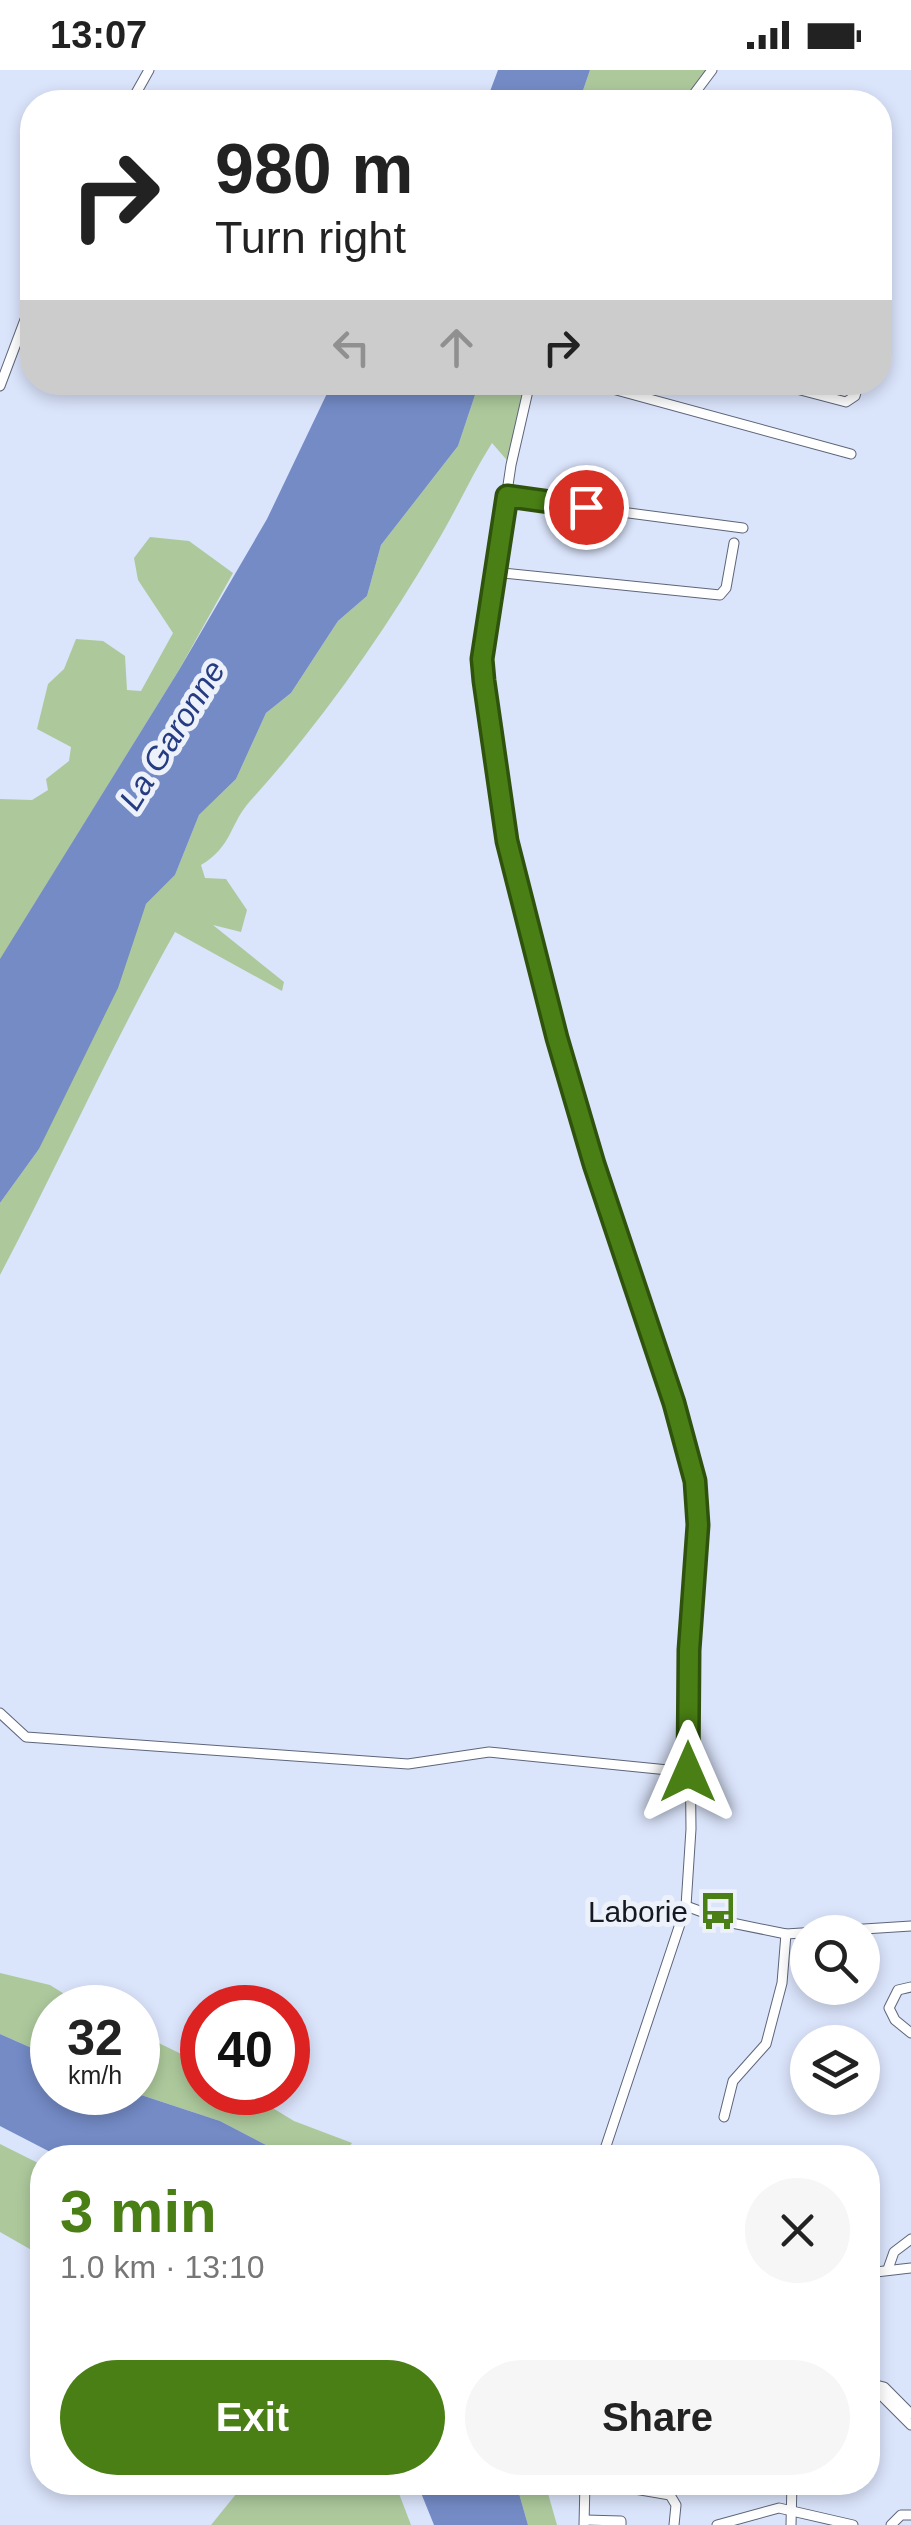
<!DOCTYPE html>
<html lang="en">
<head>
<meta charset="utf-8">
<style>
  :root { --surface:#fff; --page:#f6f6f6; --text:#222; --muted:#767676; --accent:#497f14 }
  body { margin:0; font-family:Arial,sans-serif; background:var(--page); color:var(--text); height:100vh; display:flex; flex-direction:column; font-size:38px; white-space:nowrap }
  * { box-sizing:border-box; margin:0 }
  p { font-size:32px; color:var(--muted) }
  .icon { flex:none; width:55px; height:55px; fill:none; stroke:currentColor; stroke-width:2; stroke-linecap:round; stroke-linejoin:round }
  .map { position:relative; flex:1; overflow:hidden }
  .side { position:absolute; left:30px; top:2075px; width:850px; height:350px; display:flex; flex-direction:column; background:var(--surface); border-radius:40px; box-shadow:0 5px 15px #0003 }
  .side>* { flex:none }
  .guide { position:absolute; left:20px; top:20px; width:872px; height:305px; border-radius:40px; box-shadow:0 5px 15px #0003; background:#fff; color:var(--text); overflow:hidden }
  .tools { position:absolute; left:790px; top:1845px; display:grid; gap:20px }
  .tools a { display:grid; place-items:center; width:90px; height:90px; border-radius:50%; background:var(--surface); box-shadow:0 5px 15px #0003; font-size:50px }
  .speed { position:absolute; left:30px; top:1915px; display:flex; gap:20px; font-size:50px; font-weight:700; text-align:center }
  .speed>* { display:grid; place-content:center; width:130px; height:130px; border-radius:50%; background:var(--surface); box-shadow:0 5px 15px #0003; line-height:1 }
  .speed small { font-size:25px; font-weight:400 }
  .speed .limit { border:15px solid #d22; background:#fff; color:#111 }
  .pin { position:absolute; display:grid; place-items:center; width:85px; height:85px; color:#fff; margin:-42px; border:5px solid #fff; border-radius:50%; box-shadow:0 2px 10px #0007 }
  .me { position:absolute; width:110px; margin:-55px; rotate:0deg; stroke-linejoin:round; filter:drop-shadow(0 0 8px #0008) }
  .turn { display:flex; align-items:center; gap:35px; height:210px; padding:0 30px; font-size:45px }
  .turn .icon { width:130px; height:130px; stroke-width:2.5 }
  .turn b { display:block; font-size:70px; line-height:85px }
  .lanes { display:flex; align-items:center; height:95px; padding:0 30px; background:#0003; justify-content:center; gap:50px; direction:ltr }
  .lanes .off { opacity:.35 }
  .round { display:grid; place-items:center; flex:none; width:105px; height:105px; border-radius:52px; background:var(--page) }
  .summary { display:flex; align-items:center; justify-content:space-between; height:170px; padding:0 30px }
  h1 { font-size:60px; font-weight:700; line-height:75px; color:var(--accent) }
  .button { display:flex; gap:20px; margin-top:auto; padding:20px 30px }
  .button a { flex:1; height:115px; border-radius:60px; background:var(--accent); color:#fff; font-size:40px; font-weight:700; line-height:115px; text-align:center }
  .button a+a { background:var(--page); color:var(--text) }
  .status { display:flex; justify-content:space-between; align-items:center; height:70px; padding:0 50px; background:var(--surface); direction:ltr }
  .status svg { height:28px; fill:currentColor }
  .map>svg:first-child { display:block }
  .green { fill:#adc99c }
  .water { fill:#748bc6 }
  .lines { fill:none; stroke-linecap:round; stroke-linejoin:round }
  .minor-casing { stroke:#5d6579; stroke-width:11 }
  .minor { stroke:#fff; stroke-width:9 }
  .route-casing { stroke:#2f530d; stroke-width:25 }
  .route { stroke:#497f14; stroke-width:18 }
  .labels { text-anchor:middle; dominant-baseline:central; stroke-width:10; stroke-linejoin:round; paint-order:stroke }
  .poi-label { font-size:30px; fill:#161921; stroke:#edf1fa; text-anchor:end }
  .water-label { font-size:32px; font-style:italic; fill:#253b82; stroke:#edf1fa }
</style>
</head>
<body>
<div class="status"><b>13:07</b><svg viewBox="0 0 49 12"><path d="M0 12V9h3v3zM5 12V6h3v6zM10 12V3h3v9zM15 12V0h3v12zM26 1h20v11H26zM47 4h2v5h-2z"/></svg></div>
<div class="map">
<svg width="911" height="2455" viewBox="0 0 911 2455">
  <rect width="100%" height="100%" fill="#dae4fb"/>
  <g class="green">
    <path d="M590,0H712L688,32H579Z"/>
    <path d="M479,313H530L511,395L492,373C471,406 456,441 436,474C383,564 321,653 251,730C229,754 233,776 201,795L205,808L226,809L247,840L241,862L213,855L284,912L282,921L175,862C112,974 60,1091 0,1205V1133L39,1079L146,834L175,805L199,745L236,709L266,643L291,623L338,551L367,526L381,475L458,376Z"/>
    <path d="M150,467L189,471L233,503L179,600L0,890V729L32,730L48,720L46,709L69,691L71,677L37,659L48,614L64,599L76,569L103,571L125,586L127,620L141,621L173,563L138,510L134,488Z"/>
    <path d="M0,1903L50,1915L85,1937L52,1938V1987L0,1964Z"/>
    <path d="M138,1963L202,1994V2022L248,2023L294,2051L352,2073L341,2087H289L220,2051L135,2023Z"/>
    <path d="M0,2074L42,2095V2186L0,2162Z"/>
    <path d="M245,2413H395L411,2455H211Z"/>
    <path d="M516,2413H545L557,2455H528Z"/>
  </g>
  <g class="water">
    <path d="M498,0H590L579,32H486Z"/>
    <path d="M332,313H479L458,376L381,475L367,526L338,551L291,623L266,643L236,709L199,745L175,805L146,834L118,918L39,1079L0,1133V889L179,600L267,449Z"/>
    <path d="M0,1964L52,1987V2022L135,2023L220,2051L289,2087H60L0,2056Z"/>
    <path d="M417,2413H516L528,2455H434Z"/>
  </g>
  <g class="lines">
    <g class="minor-casing">
      <g id="minor">
        <path d="M131,32L149,0"/>
        <path d="M688,32L712,0"/>
        <path d="M530,312L511,395L482,589L486,634L507,771L557,968L593,1094L675,1333L695,1411L698,1455L689,1580L691,1759L686,1836L602,2088"/>
        <path d="M587,312L851,384"/>
        <path d="M770,312L846,332L855,326L859,312"/>
        <path d="M0,316L32,231"/>
        <path d="M507,427L743,458"/>
        <path d="M494,502L720,525L726,518L734,473"/>
        <path d="M0,1643L26,1667L408,1694L489,1682L688,1702"/>
        <path d="M686,1836L732,1853L786,1864L911,1856"/>
        <path d="M911,1917L898,1920L889,1938L895,1950L911,1963"/>
        <path d="M724,2047L733,2011L766,1974L782,1913L786,1864"/>
        <path d="M888,2199L894,2182L911,2169"/>
        <path d="M868,2209L876,2202L911,2198"/>
        <path d="M868,2313L884,2317L911,2344"/>
        <path d="M868,2320L880,2324L911,2355"/>
        <path d="M594,2412L670,2425L676,2435L674,2455"/>
        <path d="M585,2450L621,2451V2455"/>
        <path d="M584,2455L585,2412"/>
        <path d="M717,2455L779,2438L853,2455"/>
        <path d="M791,2455L792,2412"/>
        <path d="M891,2455L901,2445H911"/>
      </g>
    </g>
    <use href="#minor" class="minor"/>
  </g>
  <g class="lines">
    <g class="route-casing">
      <path id="route" d="M586,437L507,426L482,589L484,611L507,771L557,968L594,1094L674,1333L695,1411L698,1455L689,1580L688,1702"/>
    </g>
    <use href="#route" class="route"/>
  </g>
  <defs>
    <g id="bus-bare" transform="scale(3)"><path d="M-5-6H5V4H4V6H2V4H-2V6H-4V4H-5ZM-3.5-4V0h7V-4ZM-3.5 1.2v1.5H-2V1.2ZM2 1.2v1.5H3.5V1.2Z" fill="#497f14" stroke="#edf1fa" stroke-width="2.5" paint-order="stroke"/></g>
  </defs>
  <g fill-rule="evenodd">
    <use href="#bus-bare" x="718" y="1841"/>
  </g>
  <g class="labels">
    <g class="poi-label">
      <text x="688" y="1841">Laborie</text>
    </g>
    <g class="water-label">
      <text transform="translate(172 665) rotate(-58)">La Garonne</text>
    </g>
  </g>
</svg>
<div class="tools">
<a><svg class="icon" aria-label="search" viewBox="0 0 24 24"><circle cx="10" cy="10" r="6"/><path d="M15 15l6 6"/></svg></a>
<a><svg class="icon" aria-label="layers" viewBox="0 0 24 24"><path d="M12 4l9 5-9 5-9-5zM3 14l9 5 9-5"/></svg></a>
</div>
<div class="speed"><div>32<small>km/h</small></div><div class="limit">40</div></div>
<div class="pin" style="left:586px;top:437px;background:#d93025"><svg class="icon" aria-label="arrive" viewBox="0 0 24 24"><path d="M6 21V4h12l-3 4 3 4H6"/></svg></div>
<svg class="me" style="left:688px;top:1702px" viewBox="-20 -20 40 40"><path d="M0-17L14 15 0 8-14 15z" fill="#497f14" stroke="#fff" stroke-width="4"/></svg>
<div class="guide">
<div class="turn"><svg class="icon" aria-label="right" viewBox="0 0 24 24"><path d="M7 20v-9h11M14 6l5 5-5 5"/></svg><div><b>980 m</b>Turn right</div></div>
<div class="lanes"><svg class="icon off" aria-label="left" viewBox="0 0 24 24"><path d="M17 20v-9H6M10 6l-5 5 5 5"/></svg><svg class="icon off" aria-label="ahead" viewBox="0 0 24 24"><path d="M12 20V5M6 11l6-6 6 6"/></svg><svg class="icon" aria-label="right" viewBox="0 0 24 24"><path d="M7 20v-9h11M14 6l5 5-5 5"/></svg></div>
</div>
<section class="side">
<div class="summary"><div><h1>3 min</h1><p>1.0 km · 13:10</p></div><a class="round"><svg class="icon" aria-label="close" viewBox="0 0 24 24"><path d="M6 6l12 12M18 6L6 18"/></svg></a></div>
<div class="button"><a>Exit</a><a>Share</a></div>
</section>
</div>
</body>
</html>
